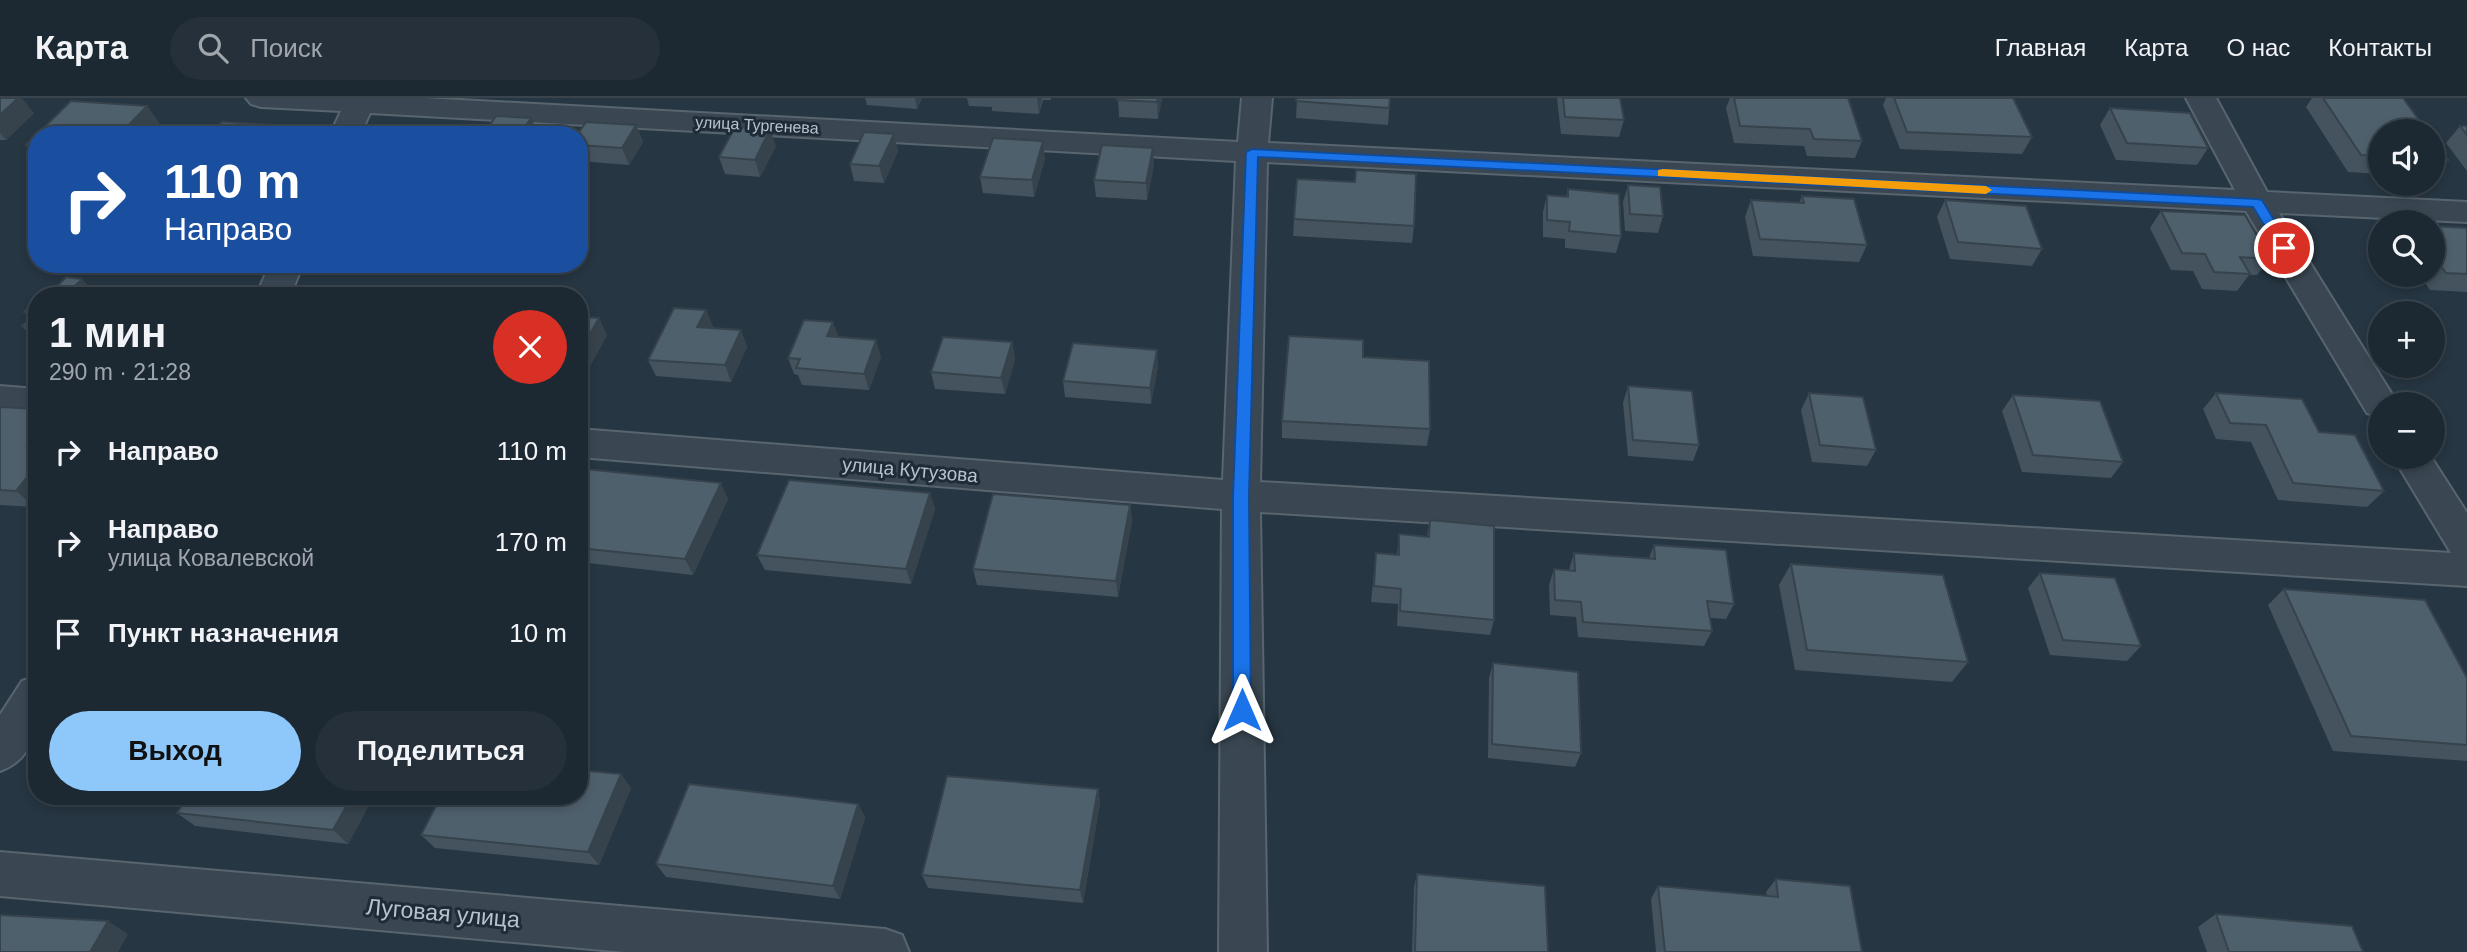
<!DOCTYPE html>
<html lang="ru">
<head>
<meta charset="utf-8">
<style>
  :root { --surface:#1c2832; --page:#25303a; --text:#f1f3f6; --muted:#a0a6ac; --line:#3a444d; --accent:#8ec7fa }
  body { margin:0; font-family:Arial,sans-serif; background:var(--page); color:var(--text); height:100vh; display:flex; flex-direction:column; font-size:26px; white-space:nowrap }
  * { box-sizing:border-box; margin:0 }
  p { font-size:23px; color:var(--muted) }
  .icon { flex:none; width:38px; height:38px; fill:none; stroke:currentColor; stroke-width:2; stroke-linecap:round; stroke-linejoin:round }
  .map { position:relative; flex:1; overflow:hidden }
  .panel { position:absolute; left:28px; top:189px; width:560px; height:518px; display:flex; flex-direction:column; background:var(--surface); border-radius:28px; box-shadow:0 4px 10px #0003,0 0 0 2px var(--line) }
  .panel>* { flex:none }
  .banner { position:absolute; left:28px; top:28px; width:560px; height:147px; border-radius:28px; box-shadow:0 4px 10px #0003,0 0 0 2px var(--line); background:#1a4fa0; color:#fff; overflow:hidden }
  .tools { position:absolute; left:2368px; top:21px; display:grid; gap:14px }
  .tools a { display:grid; place-items:center; width:77px; height:77px; border-radius:50%; background:var(--surface); box-shadow:0 4px 10px #0003,0 0 0 2px var(--line); font-size:35px }
  .pin { position:absolute; display:grid; place-items:center; width:60px; height:60px; color:#fff; margin:-30px; border:4px solid #fff; border-radius:50%; box-shadow:0 2px 7px #0007 }
  .me { position:absolute; width:77px; margin:-38px; rotate:0deg; stroke-linejoin:round; filter:drop-shadow(0 0 5px #0008) }
  .turn { display:flex; align-items:center; gap:24px; height:147px; padding:0 21px; font-size:32px }
  .turn .icon { width:91px; height:91px; stroke-width:2.5 }
  .turn b { display:block; font-size:49px; line-height:60px }
  .round { display:grid; place-items:center; flex:none; width:74px; height:74px; border-radius:37px; background:var(--page) }
  .summary { display:flex; align-items:center; justify-content:space-between; height:119px; padding:0 21px }
  h1 { font-size:42px; font-weight:700; line-height:52px }
  .button { display:flex; gap:14px; margin-top:auto; padding:14px 21px }
  .button a { flex:1; height:80px; border-radius:42px; background:var(--accent); color:#111; font-size:28px; font-weight:700; line-height:80px; text-align:center }
  .button a+a { background:var(--page); color:var(--text) }
  ul { padding:0; list-style:none }
  li { display:flex; align-items:center; gap:21px; height:91px; padding:0 21px }
  li div { flex:1 }
  li b { display:block; font-size:26px }
  li em { font-style:normal }
  header { display:flex; align-items:center; gap:42px; box-sizing:border-box; height:98px; padding:0 35px; background:var(--surface); border-bottom:2px solid var(--line) }
  header strong { font-size:33px }
  nav { display:flex; gap:38px; margin-inline-start:auto; font-size:24px }
  .search { width:490px; height:63px; background:var(--page); display:flex; align-items:center; gap:18px; box-sizing:border-box; padding:0 24px; border-radius:38px; color:var(--muted); font-size:26px }
  .map>svg:first-child { display:block }
  .lines { fill:none; stroke-linecap:round; stroke-linejoin:round }
  .minor-casing { stroke:#58656f; stroke-width:4 }
  .minor { fill:#3a4752; fill-rule:evenodd }
  .wall { fill:#44535e }
  .shaded-wall { fill:#37434c }
  .building { fill:#4f606d; stroke:#37434c; stroke-width:2 }
  .route { fill:#1a73e8; stroke:#114b97; stroke-width:2 }
  .slow { fill:#f59e0b }
  .labels { text-anchor:middle; dominant-baseline:central; stroke-width:6; stroke-linejoin:round; paint-order:stroke }
  .far-street-label { font-size:16px; fill:#b7c2cc; stroke:#1f2c37 }
  .street-label { font-size:19px; fill:#b7c2cc; stroke:#1f2c37 }
  .near-street-label { font-size:23px; fill:#b7c2cc; stroke:#1f2c37 }
</style>
</head>
<body>
<header>
<strong>Карта</strong>
<div class="search"><svg class="icon" aria-label="search" viewBox="0 0 24 24"><circle cx="10" cy="10" r="6"/><path d="M15 15l6 6"/></svg>Поиск</div>
<nav><a>Главная</a><a>Карта</a><a>О нас</a><a>Контакты</a></nav>
</header>
<div class="map">
<svg width="2467" height="854" viewBox="0 0 2467 854">
  <rect width="100%" height="100%" fill="#263642"/>
  <g class="lines">
    <g class="minor-casing">
      <g id="minor">
        <path d="M246,0H424L1238,44L1242,0H1272L1268,45L2235,92L2186,0H2216L2267,94L2467,104V124L2279,115L2398,306H2380V319L2367,315L2246,113L1267,64L1260,384L2451,455L2393,359H2431L2467,415V488L1260,414L1267,854H1219L1222,411L579,359V331L1223,382L1236,63L370,15L360,37H330L341,13L261,9L251,6Z"/>
        <path d="M270,166H303L290,198H256Z"/>
        <path d="M0,288L37,291V317L0,314Z"/>
        <path d="M37,578C37,615 42,658 0,673V617L22,583Z"/>
        <path d="M0,754L885,831L902,837L909,854H625L0,798Z"/>
      </g>
    </g>
    <use href="#minor" class="minor"/>
  </g>
  <g class="wall">
    <path d="M0,0L34,15L6,42H0Z"/>
    <path d="M865,0H922L917,11L867,7Z"/>
    <path d="M967,0H1051V2H1043L1039,16L992,13V9L969,8Z"/>
    <path d="M1118,0H1162L1158,21L1119,19Z"/>
    <path d="M1297,0H1390L1388,27L1296,20Z"/>
    <path d="M1557,0H1620L1624,22L1619,39L1561,36Z"/>
    <path d="M1730,0H1848L1862,43L1855,60L1807,58L1804,48L1734,45L1726,10Z"/>
    <path d="M1886,0H2013L2032,39L2022,56L1900,51L1883,7Z"/>
    <path d="M2312,0H2403L2380,33V76L2348,74L2306,9Z"/>
    <path d="M71,3L147,8L159,25L148,37H37V59L26,47Z"/>
    <path d="M2110,10L2208,50L2197,67L2116,62L2100,27Z"/>
    <path d="M636,27L643,44L629,67L579,63V37Z"/>
    <path d="M2460,28H2467V73L2446,45Z"/>
    <path d="M894,36L898,53L884,85L854,83L850,66Z"/>
    <path d="M2432,41L2448,62L2434,79H2432Z"/>
    <path d="M776,48L760,79L725,76L719,59Z"/>
    <path d="M1045,60L1034,99L983,95L980,79Z"/>
    <path d="M1154,67L1147,102L1096,99L1094,82Z"/>
    <path d="M1628,87L1663,118L1658,135L1625,133L1623,104Z"/>
    <path d="M1568,91L1621,138L1616,155L1565,150V141L1543,139V114L1547,97L1566,99Z"/>
    <path d="M1802,98L1867,147L1859,164L1753,158L1745,119L1751,102L1799,105Z"/>
    <path d="M1945,102L2042,151L2032,168L1950,161L1937,119Z"/>
    <path d="M2161,113L2270,161L2257,177H2249L2237,193L2202,191L2193,173L2171,172L2150,130Z"/>
    <path d="M1294,121L1414,128L1412,145L1293,138Z"/>
    <path d="M2432,128L2467,130V194L2430,192L2420,177H2432Z"/>
    <path d="M37,200V243L22,228L30,220L24,214Z"/>
    <path d="M706,212L713,229L712,230L741,232L747,249L731,284L656,278L648,262Z"/>
    <path d="M579,219L607,237L586,275H579Z"/>
    <path d="M833,224L838,239L881,259L869,292L802,287L798,277L794,276L788,260Z"/>
    <path d="M1012,244L1015,261L1005,296L935,291L931,274Z"/>
    <path d="M1363,259L1430,331L1427,348L1282,340V323Z"/>
    <path d="M1158,268L1151,306L1065,299L1063,283Z"/>
    <path d="M1628,288L1699,347L1693,363L1628,358L1623,305Z"/>
    <path d="M1809,295L1876,352L1867,368L1812,364L1801,312Z"/>
    <path d="M2216,295L2319,334L2384,393L2367,409L2278,402L2251,344L2216,341L2203,311Z"/>
    <path d="M2013,297L2123,364L2111,380L2022,374L2002,313Z"/>
    <path d="M0,309L34,409L0,407Z"/>
    <path d="M579,382L728,401L693,477L579,464Z"/>
    <path d="M930,395L935,411L911,486L765,472L757,457Z"/>
    <path d="M1130,407L1132,423L1118,499L977,487L973,471Z"/>
    <path d="M1430,422L1494,522L1490,537L1397,528L1398,506L1371,504L1376,455L1397,457L1399,436L1427,439Z"/>
    <path d="M1654,447L1734,506L1726,521L1710,520L1712,533L1704,548L1578,539L1576,519L1550,517L1549,487L1554,471L1569,472L1574,455L1649,460Z"/>
    <path d="M1791,466L1968,564L1952,584L1795,572L1779,487Z"/>
    <path d="M2040,475L2141,548L2127,563L2050,557L2028,490Z"/>
    <path d="M2284,491L2467,580V663L2333,653L2268,507Z"/>
    <path d="M1493,565L1581,655L1575,669L1488,660L1489,580Z"/>
    <path d="M631,690L599,767L435,750L421,737Z"/>
    <path d="M1098,691L1100,705L1083,805L928,790L922,777Z"/>
    <path d="M188,698H374L348,746L195,728L177,715Z"/>
    <path d="M858,706L865,720L840,801L666,779L656,766Z"/>
    <path d="M1417,776L1548,854H1412L1414,789Z"/>
    <path d="M1776,781L1862,854H1656L1651,801L1658,788L1767,798L1766,794Z"/>
    <path d="M2216,816L2363,854H2207L2198,829Z"/>
  </g>
  <g class="shaded-wall">
    <path d="M18,0H22L34,15L6,42L0,35V17Z"/>
    <path d="M915,0H922L917,11Z"/>
    <path d="M1037,0H1042L1039,16Z"/>
    <path d="M1158,0H1162L1158,21L1157,4Z"/>
    <path d="M147,8L159,25L148,37H119Z"/>
    <path d="M531,20L539,37H520Z"/>
    <path d="M636,27L643,44L629,67L622,50Z"/>
    <path d="M306,29L311,37H299Z"/>
    <path d="M770,31L776,48L760,79L755,62Z"/>
    <path d="M894,36L898,53L884,85L879,68Z"/>
    <path d="M1043,43L1045,60L1034,99L1032,82Z"/>
    <path d="M1153,50L1154,67L1147,102L1146,85Z"/>
    <path d="M82,181L97,197L70,193Z"/>
    <path d="M706,212L713,229L704,246L697,229Z"/>
    <path d="M599,220L607,237L586,275L579,263V255Z"/>
    <path d="M833,224L838,241L827,238Z"/>
    <path d="M741,232L747,249L731,284L725,267Z"/>
    <path d="M876,242L881,259L869,292L864,276Z"/>
    <path d="M1012,244L1015,261L1005,296L1001,280Z"/>
    <path d="M1157,252L1158,268L1151,306L1150,290Z"/>
    <path d="M37,337V357L27,348Z"/>
    <path d="M37,367V405L34,409L16,393Z"/>
    <path d="M721,385L728,401L693,477L685,461Z"/>
    <path d="M930,395L935,411L911,486L906,471Z"/>
    <path d="M1130,407L1132,423L1118,499L1116,483Z"/>
    <path d="M621,676L631,690L599,767L588,754Z"/>
    <path d="M1098,691L1100,705L1083,805L1080,792Z"/>
    <path d="M352,698H374L348,746L333,732Z"/>
    <path d="M858,706L865,720L840,801L833,788Z"/>
    <path d="M108,823L128,836L118,854H90Z"/>
  </g>
  <g class="building">
    <path d="M0,0H18L0,17Z"/>
    <path d="M1118,0H1158L1157,4L1117,2Z"/>
    <path d="M1297,0H1390L1389,10L1296,3Z"/>
    <path d="M1563,0H1620L1624,22L1565,19Z"/>
    <path d="M1734,0H1848L1862,43L1814,41L1810,31L1740,28Z"/>
    <path d="M1894,0H2013L2032,39L1907,34Z"/>
    <path d="M2323,0H2403L2427,33H2380V58L2361,57Z"/>
    <path d="M71,3L147,8L119,37H37V47H26Z"/>
    <path d="M2110,10L2190,15L2208,50L2127,45Z"/>
    <path d="M496,18L531,20L520,37H483Z"/>
    <path d="M222,24L306,29L299,37H210Z"/>
    <path d="M586,24L636,27L622,50L579,47V37H577Z"/>
    <path d="M2460,28H2467V37Z"/>
    <path d="M735,29L770,31L755,62L719,59Z"/>
    <path d="M864,34L894,36L879,68L850,66Z"/>
    <path d="M993,40L1043,43L1032,82L980,79Z"/>
    <path d="M2432,41L2448,62L2432,61Z"/>
    <path d="M1102,47L1153,50L1146,85L1094,82Z"/>
    <path d="M1356,72L1416,76L1414,128L1294,121L1297,81L1355,84Z"/>
    <path d="M1628,87L1660,89L1663,118L1630,116Z"/>
    <path d="M1568,91L1619,96L1621,138L1569,133L1570,124L1547,122V97L1568,99Z"/>
    <path d="M1802,98L1854,101L1867,147L1760,141L1751,102L1804,105Z"/>
    <path d="M1945,102L2026,108L2042,151L1958,144Z"/>
    <path d="M2161,113L2245,117L2270,161L2240,159L2250,176L2214,174L2205,156L2182,155Z"/>
    <path d="M2432,128L2467,130V176L2446,175L2432,155Z"/>
    <path d="M66,179L82,181L70,193L113,196L112,198H39L41,196H50Z"/>
    <path d="M37,200V229L22,228L36,215L24,214Z"/>
    <path d="M674,210L706,212L697,229L741,232L725,267L648,262Z"/>
    <path d="M579,219L599,220L579,255Z"/>
    <path d="M804,222L833,224L827,238L876,242L864,276L796,270L800,261L788,260Z"/>
    <path d="M1289,238L1363,242V259L1429,263L1430,331L1282,323Z"/>
    <path d="M943,239L1012,244L1001,280L931,274Z"/>
    <path d="M1073,245L1157,252L1150,290L1063,283Z"/>
    <path d="M1628,288L1692,293L1699,347L1633,342Z"/>
    <path d="M1809,295L1863,299L1876,352L1820,347Z"/>
    <path d="M2216,295L2302,301L2319,334L2355,337L2384,393L2293,385L2266,327L2230,325Z"/>
    <path d="M2013,297L2100,303L2123,364L2033,357Z"/>
    <path d="M0,309L37,311V337L27,348L37,349V367L16,393L0,392Z"/>
    <path d="M585,371L721,385L685,461L579,450V382Z"/>
    <path d="M789,382L930,395L906,471L757,457Z"/>
    <path d="M993,396L1130,407L1116,483L973,471Z"/>
    <path d="M1430,422L1494,428V522L1400,513L1401,491L1374,488L1376,455L1399,457V436L1429,439Z"/>
    <path d="M1654,447L1726,452L1734,506L1707,503L1712,533L1583,524L1581,504L1555,502L1554,471L1575,473L1574,455L1655,461Z"/>
    <path d="M1791,466L1943,477L1968,564L1807,552Z"/>
    <path d="M2040,475L2115,480L2141,548L2063,542Z"/>
    <path d="M2284,491L2425,502L2467,580V647L2351,638Z"/>
    <path d="M1493,565L1578,574L1581,655L1492,646Z"/>
    <path d="M579,672L621,676L588,754L421,737L441,698H579Z"/>
    <path d="M947,678L1098,691L1080,792L922,777Z"/>
    <path d="M689,686L858,706L833,788L656,766Z"/>
    <path d="M188,698H352L333,732L177,715Z"/>
    <path d="M1417,776L1545,788L1548,854H1415Z"/>
    <path d="M1776,781L1850,788L1862,854H1665L1658,788L1778,799Z"/>
    <path d="M2216,816L2352,828L2363,854H2229Z"/>
    <path d="M0,817L108,823L90,854H0Z"/>
  </g>
  <path class="route" d="M1252,51L2257,101L2262,102L2291,150L2284,154L2280,153L2253,109L1258,59L1249,398L1251,612L1248,618L1242,620L1236,618L1233,612V398L1246,54Z"/>
  <path class="slow" d="M1663,71L1986,88L1992,92L1986,96L1658,78V72Z"/>
  <g class="labels">
    <g class="far-street-label">
      <text transform="translate(757 27) rotate(3)">улица Тургенева</text>
    </g>
    <g class="street-label">
      <text transform="translate(910 372) rotate(5)">улица Кутузова</text>
    </g>
    <g class="near-street-label">
      <text transform="translate(443 815) rotate(5)">Луговая улица</text>
    </g>
  </g>
</svg>
<div class="tools">
<a><svg class="icon" aria-label="sound" viewBox="0 0 24 24"><path d="M4 9h4l5-4v14l-5-4H4zM17 9q2 3 0 6"/></svg></a>
<a><svg class="icon" aria-label="search" viewBox="0 0 24 24"><circle cx="10" cy="10" r="6"/><path d="M15 15l6 6"/></svg></a>
<a>+</a>
<a>−</a>
</div>
<div class="pin" style="left:2284px;top:150px;background:#d93025"><svg class="icon" aria-label="arrive" viewBox="0 0 24 24"><path d="M6 21V4h12l-3 4 3 4H6"/></svg></div>
<svg class="me" style="left:1242px;top:612px" viewBox="-20 -20 40 40"><path d="M0-17L14 15 0 8-14 15z" fill="#1a73e8" stroke="#fff" stroke-width="4"/></svg>
<div class="banner">
<div class="turn"><svg class="icon" aria-label="right" viewBox="0 0 24 24"><path d="M7 20v-9h11M14 6l5 5-5 5"/></svg><div><b>110 m</b>Направо</div></div>
</div>
<section class="panel">
<div class="summary"><div><h1>1 мин</h1><p>290 m · 21:28</p></div><a class="round" style="background:#d93025;color:#fff"><svg class="icon" aria-label="close" viewBox="0 0 24 24"><path d="M6 6l12 12M18 6L6 18"/></svg></a></div>
<ul>
<li><svg class="icon" aria-label="right" viewBox="0 0 24 24"><path d="M7 20v-9h11M14 6l5 5-5 5"/></svg><div><b>Направо</b></div><em>110 m</em></li>
<li><svg class="icon" aria-label="right" viewBox="0 0 24 24"><path d="M7 20v-9h11M14 6l5 5-5 5"/></svg><div><b>Направо</b><p>улица Ковалевской</p></div><em>170 m</em></li>
<li><svg class="icon" aria-label="arrive" viewBox="0 0 24 24"><path d="M6 21V4h12l-3 4 3 4H6"/></svg><div><b>Пункт назначения</b></div><em>10 m</em></li>
</ul>
<div class="button"><a>Выход</a><a>Поделиться</a></div>
</section>
</div>
</body>
</html>
